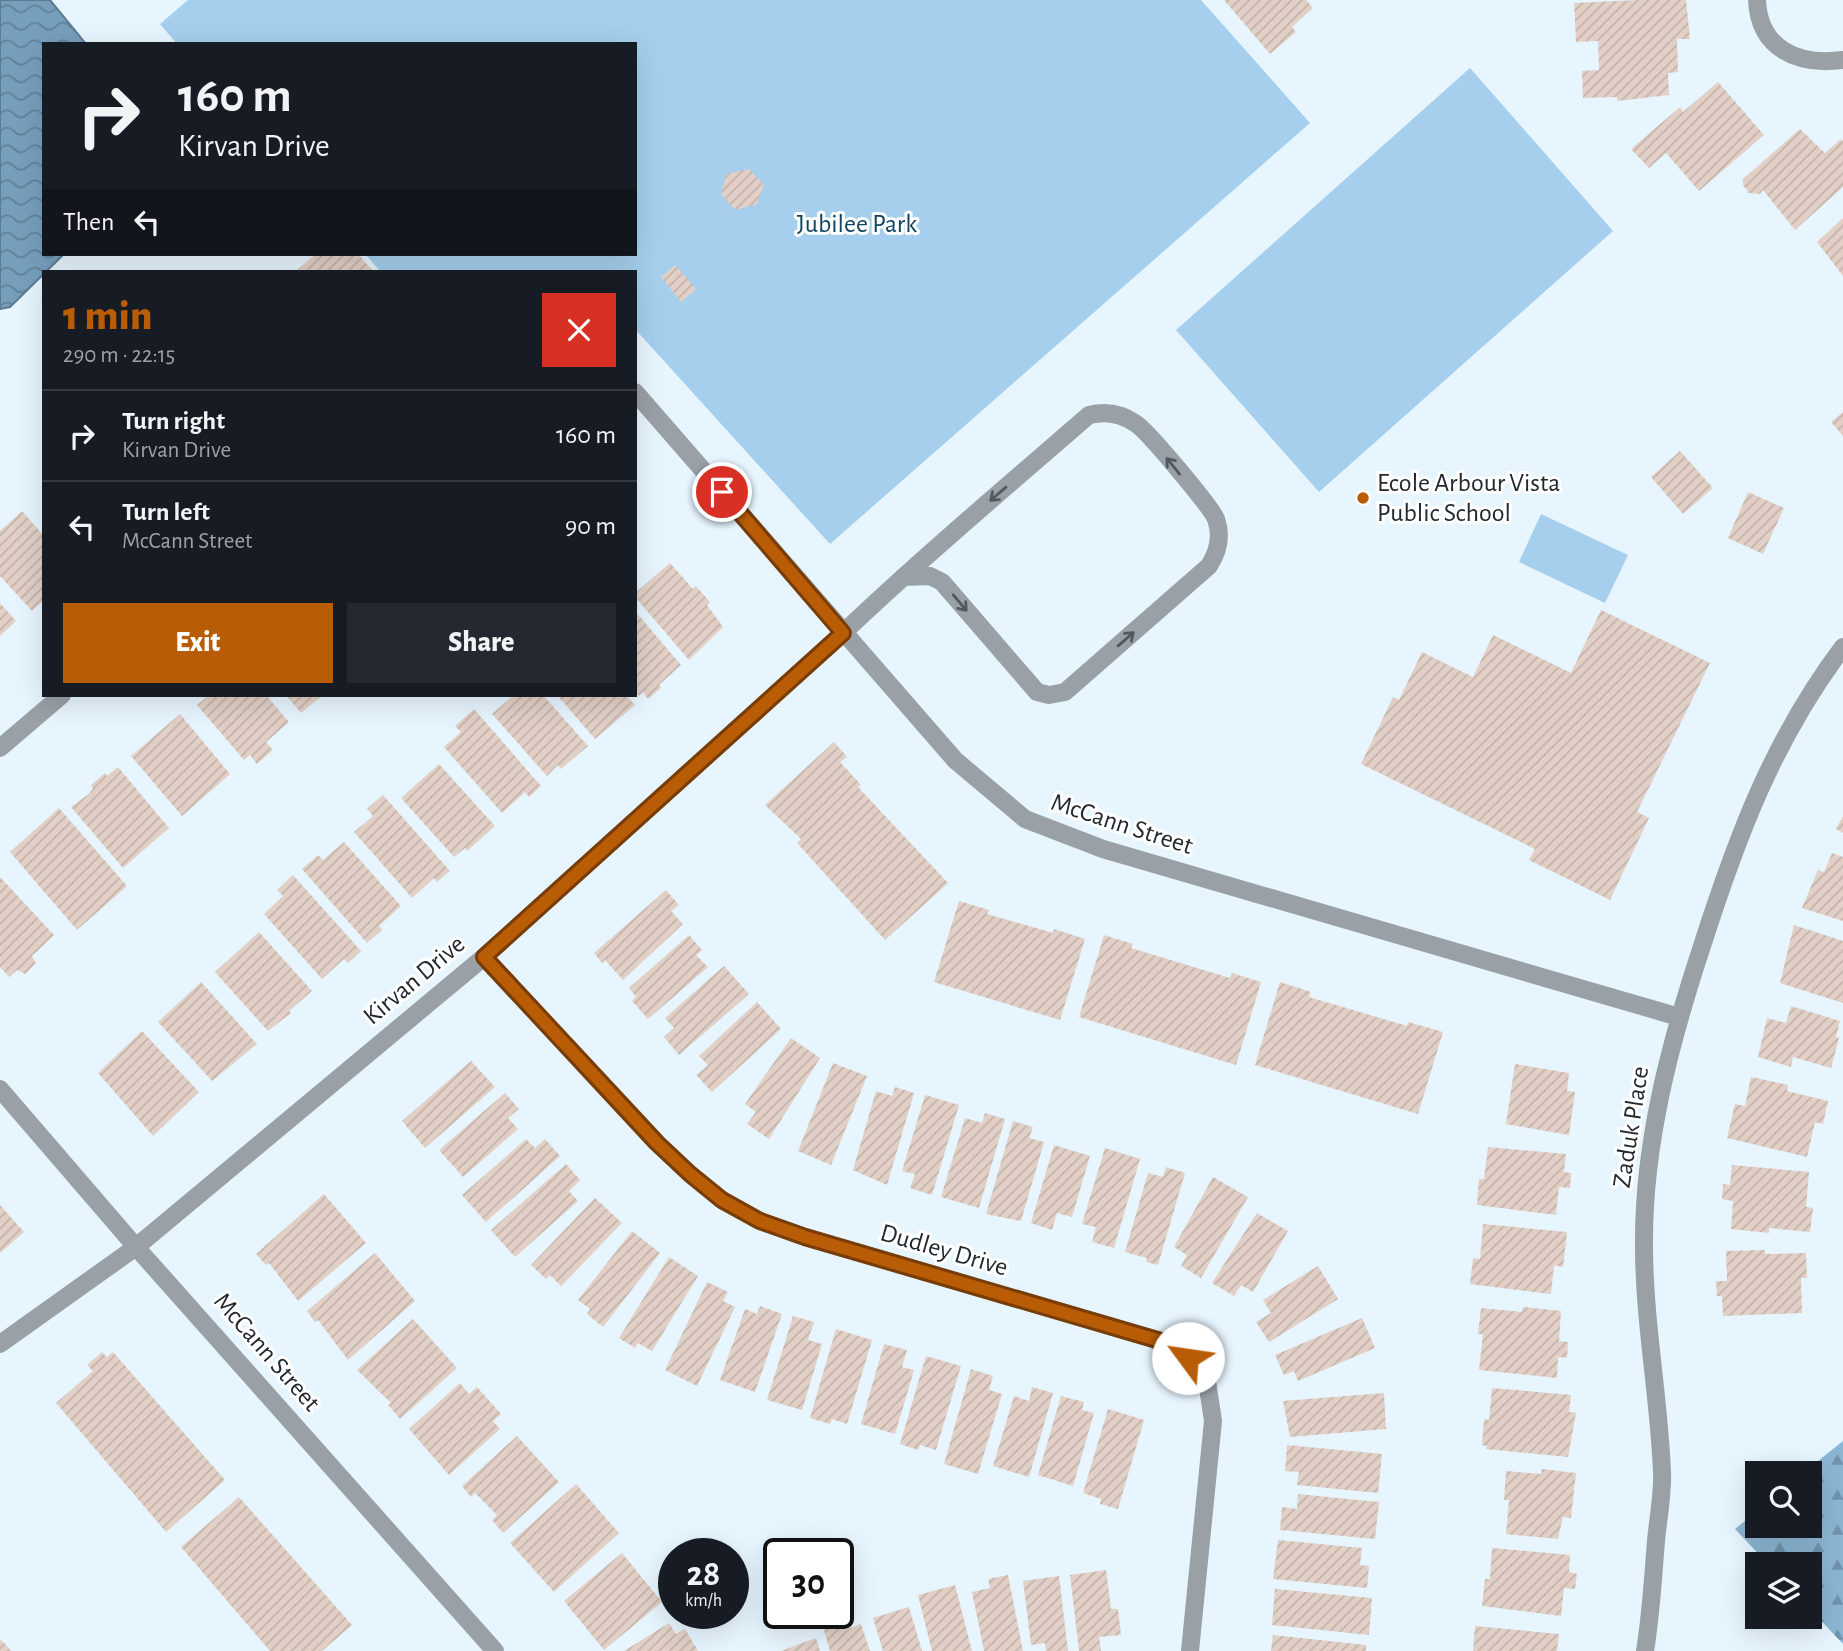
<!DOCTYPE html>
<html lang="en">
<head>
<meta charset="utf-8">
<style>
  :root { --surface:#171b24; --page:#242831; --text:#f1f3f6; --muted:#9ea1a6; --line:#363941; --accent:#b85c06 }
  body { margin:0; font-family:"Alegreya Sans",sans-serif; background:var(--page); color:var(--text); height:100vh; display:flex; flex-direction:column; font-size:26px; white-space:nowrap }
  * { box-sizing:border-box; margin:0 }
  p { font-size:23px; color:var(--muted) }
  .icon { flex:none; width:38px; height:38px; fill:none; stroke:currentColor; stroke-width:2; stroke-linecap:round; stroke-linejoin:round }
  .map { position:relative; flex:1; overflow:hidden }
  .side { position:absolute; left:42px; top:270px; width:595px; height:427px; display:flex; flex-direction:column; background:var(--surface); border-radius:0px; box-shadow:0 7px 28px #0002 }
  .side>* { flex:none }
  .banner { position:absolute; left:42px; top:42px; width:595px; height:214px; border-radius:0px; box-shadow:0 7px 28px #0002; background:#171b24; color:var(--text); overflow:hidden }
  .controls { position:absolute; left:1745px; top:1461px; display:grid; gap:14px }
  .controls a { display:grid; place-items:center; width:77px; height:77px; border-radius:0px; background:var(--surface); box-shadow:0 7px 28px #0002; font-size:35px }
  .speed { position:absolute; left:658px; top:1538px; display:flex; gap:14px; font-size:35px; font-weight:700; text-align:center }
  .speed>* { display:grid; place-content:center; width:91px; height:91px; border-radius:50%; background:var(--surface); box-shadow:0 7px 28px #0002; line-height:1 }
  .speed small { font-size:18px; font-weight:400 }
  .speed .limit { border:4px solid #111; border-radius:10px; background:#fff; color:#111 }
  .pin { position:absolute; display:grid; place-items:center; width:60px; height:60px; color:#fff; margin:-30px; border:4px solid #fff; border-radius:50%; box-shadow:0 2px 7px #0007 }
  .me { position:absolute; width:77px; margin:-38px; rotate:301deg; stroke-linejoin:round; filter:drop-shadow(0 0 5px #0008) }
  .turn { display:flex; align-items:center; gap:24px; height:147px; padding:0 21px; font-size:32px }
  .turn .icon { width:91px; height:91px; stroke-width:2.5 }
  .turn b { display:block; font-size:49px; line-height:60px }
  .then { display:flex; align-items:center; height:66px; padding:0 21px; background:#0003; gap:14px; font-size:26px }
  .round { display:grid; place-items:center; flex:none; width:74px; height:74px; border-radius:0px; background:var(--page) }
  .overview { display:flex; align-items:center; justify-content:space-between; height:119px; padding:0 21px }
  h1 { font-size:42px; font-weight:800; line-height:52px; color:var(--accent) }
  .button { display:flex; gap:14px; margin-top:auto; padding:14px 21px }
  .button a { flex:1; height:80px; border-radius:0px; background:var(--accent); color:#fff; font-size:28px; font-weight:800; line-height:80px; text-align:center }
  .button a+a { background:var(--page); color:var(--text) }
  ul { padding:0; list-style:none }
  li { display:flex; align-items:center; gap:21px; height:91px; padding:0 21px; border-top:2px solid var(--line) }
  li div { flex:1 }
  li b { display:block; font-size:26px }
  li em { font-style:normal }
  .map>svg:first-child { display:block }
  .green { fill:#a5cfed }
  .forest { fill:url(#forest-firs) }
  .water { fill:url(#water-waves); stroke:#5d7b91; stroke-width:2 }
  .building { fill:url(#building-hatch) }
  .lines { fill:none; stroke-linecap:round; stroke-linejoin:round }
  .lane { stroke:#99a0a6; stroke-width:18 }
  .street { stroke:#99a0a6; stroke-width:18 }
  .oneway { stroke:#52585d }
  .route-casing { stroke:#783c04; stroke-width:18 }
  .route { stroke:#b85c06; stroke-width:12 }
  .poi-dot { fill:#b85c06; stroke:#fff; stroke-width:2.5 }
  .labels { text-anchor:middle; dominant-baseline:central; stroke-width:6; stroke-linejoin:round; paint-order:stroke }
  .park-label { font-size:26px; fill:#0f4462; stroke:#fff }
  .poi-label { font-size:26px; fill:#22282d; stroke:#fff; text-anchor:start }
  .street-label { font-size:26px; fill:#22282d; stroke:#fff }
</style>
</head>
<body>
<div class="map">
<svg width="1843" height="1651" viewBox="0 0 1843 1651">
  <defs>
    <pattern id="forest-firs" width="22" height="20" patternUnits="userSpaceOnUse" patternTransform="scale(1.75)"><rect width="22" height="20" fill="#8bb6d3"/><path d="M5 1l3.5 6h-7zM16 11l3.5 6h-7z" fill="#7194ac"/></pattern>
    <pattern id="water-waves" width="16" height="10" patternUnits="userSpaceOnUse" patternTransform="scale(1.75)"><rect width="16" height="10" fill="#769fbc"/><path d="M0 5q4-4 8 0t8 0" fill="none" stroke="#608299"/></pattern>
    <pattern id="building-hatch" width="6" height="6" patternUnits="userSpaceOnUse" patternTransform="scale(1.75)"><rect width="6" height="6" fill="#e2d0c6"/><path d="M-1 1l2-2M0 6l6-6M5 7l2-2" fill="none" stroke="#c2b3aa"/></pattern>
  </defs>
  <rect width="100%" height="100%" fill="#e7f5ff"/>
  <g class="green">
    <path d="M188,0H1201L1310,123L830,544L635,329V271H380L365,254H635V44H177L160,24Z"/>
    <path d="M1470,68L1613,231L1319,492L1176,330Z"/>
    <path d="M1541,514L1628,555L1605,603L1519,562Z"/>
  </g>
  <path class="forest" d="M1843,1441V1644L1810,1609V1564H1768L1735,1529L1757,1511V1526H1810V1474L1803,1473Z"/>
  <path class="water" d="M0,0H50L86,44H44V254H64L10,307L0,309Z"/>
  <g class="building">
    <path d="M1224,0H1306L1313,8L1292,27L1296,32L1270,54Z"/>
    <path d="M1638,0H1686L1690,39H1677L1678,72L1668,73L1669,95L1617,101V97L1583,98L1582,71L1599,70L1598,41L1576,42L1574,3Z"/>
    <path d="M1718,82L1764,135L1699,191L1666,153L1649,168L1631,149L1680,107L1683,112Z"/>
    <path d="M1800,129L1825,153L1841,139L1843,141V187L1795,230L1763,190L1760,194L1749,193L1743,185V179Z"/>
    <path d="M749,169L764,185L757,204L735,210L721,194L726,174Z"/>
    <path d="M1843,218V276L1817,242Z"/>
    <path d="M316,254H358L373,271H296Z"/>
    <path d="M675,265L696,289L681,302L661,277Z"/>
    <path d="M1843,412V436L1831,422Z"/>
    <path d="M1680,451L1713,488L1683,514L1651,477Z"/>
    <path d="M1748,492L1784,508L1763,554L1728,538Z"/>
    <path d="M22,511L44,536V600L32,611L0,576V531Z"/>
    <path d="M670,563L693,589L696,586L710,602L707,605L723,627L689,660L635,597V593Z"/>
    <path d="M0,603L16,621L0,636Z"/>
    <path d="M1601,610L1710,663L1637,812L1649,818L1610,900L1529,860L1535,849L1361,764L1393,697L1399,700L1422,652L1473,677L1493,635L1571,673Z"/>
    <path d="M635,611L681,665L659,685L661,688L648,699L643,692L639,696L635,691Z"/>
    <path d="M209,695H266L289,722L266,742L273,750L257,764L250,755L244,760L197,705Z"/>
    <path d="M286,695H323L301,713Z"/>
    <path d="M514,695H543L588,746L561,769L558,765L547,776L492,714Z"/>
    <path d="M557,695H626L635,705L595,739Z"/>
    <path d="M474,709L541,786L529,797L525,792L502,813L444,747L461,732L455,726Z"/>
    <path d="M180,714L230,774L182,816L131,756Z"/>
    <path d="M834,742L847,757L840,762L861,785L858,787L948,883L885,940L797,843L801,839L765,805Z"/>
    <path d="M439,764L495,826L467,851L465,848L454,857L401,798Z"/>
    <path d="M118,767L169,828L123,868L71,807L89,794L93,788L91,785L105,773L107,776Z"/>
    <path d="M383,795L450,871L437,882L434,878L412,898L354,832L373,816L367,809Z"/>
    <path d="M59,808L127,886L77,930L10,852Z"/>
    <path d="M1843,816V833L1836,829Z"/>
    <path d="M344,842L401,906L379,926L382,930L367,943L302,869L318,855L323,860Z"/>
    <path d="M1832,853L1843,857V921L1802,908L1818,870L1824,872Z"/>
    <path d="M293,875L361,951L348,963L344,959L322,979L264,914L283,896L277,890Z"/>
    <path d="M0,877L54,935L32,956L36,963L25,974L17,970L9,977L0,967Z"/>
    <path d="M666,890L679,905L671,911L683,924L623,980L605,960L602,963L594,953Z"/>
    <path d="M959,901L989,910L987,914L1053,933L1054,929L1085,939L1060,1020L934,982Z"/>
    <path d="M1794,925L1843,941V1003L1780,983Z"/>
    <path d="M259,932L312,991L289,1011L291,1013L268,1031L215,972Z"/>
    <path d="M689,935L702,950L696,955L708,967L648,1019L632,1001L636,997L629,988Z"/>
    <path d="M1104,935L1133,944L1131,948L1230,978L1232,973L1261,982L1236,1065L1079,1017Z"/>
    <path d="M724,966L749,994L679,1055L664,1037L674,1028L665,1018Z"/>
    <path d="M201,982L257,1044L212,1081L158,1022Z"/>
    <path d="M1280,982L1311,992L1309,997L1343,1007L1407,1026L1408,1022L1443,1032L1418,1114L1255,1065Z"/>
    <path d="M757,1002L781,1029L712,1092L696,1075L708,1065L699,1056Z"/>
    <path d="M1791,1006L1840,1021L1836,1037L1839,1038L1831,1068L1793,1057L1791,1067L1758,1057L1767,1018L1786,1023Z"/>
    <path d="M142,1031L199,1092L153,1136L98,1073Z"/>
    <path d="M791,1038L820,1058L769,1139L747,1124L756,1112L745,1104Z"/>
    <path d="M471,1061L495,1087L425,1148L402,1121Z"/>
    <path d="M833,1063L867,1076L831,1165L798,1151Z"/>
    <path d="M1515,1064L1569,1073L1567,1091L1575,1092L1569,1135L1506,1124Z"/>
    <path d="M1751,1077L1788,1085L1787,1091L1828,1101L1823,1124L1815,1122L1807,1157L1727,1138L1735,1104L1745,1106Z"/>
    <path d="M895,1087L914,1093L887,1185L853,1170L876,1091L892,1096Z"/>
    <path d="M505,1093L519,1109L508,1118L518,1129L463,1177L439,1150Z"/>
    <path d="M925,1095L959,1105L932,1195L910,1188L915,1174L902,1171Z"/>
    <path d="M985,1113L1005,1119L979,1208L941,1197L965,1118L982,1123Z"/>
    <path d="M1013,1121L1033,1127L1029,1138L1044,1142L1021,1221L986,1214Z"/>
    <path d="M526,1139L535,1148L545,1139L560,1156L486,1222L462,1195Z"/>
    <path d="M1054,1145L1090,1156L1072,1217L1057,1213L1052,1230L1031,1223Z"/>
    <path d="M1488,1147L1566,1154L1564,1172L1571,1173L1570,1188L1559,1187L1556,1215L1477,1205L1479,1179H1484Z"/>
    <path d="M1105,1148L1140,1159L1114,1248L1092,1242L1096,1227L1082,1224Z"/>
    <path d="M566,1164L580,1180L569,1191L578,1201L515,1257L491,1230Z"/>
    <path d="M1732,1165L1809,1172L1806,1207L1813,1208L1810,1232L1769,1228V1233L1731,1229L1733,1201L1722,1199L1723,1184L1730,1185Z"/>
    <path d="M1166,1167L1185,1173L1158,1265L1146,1262L1147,1258L1125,1252L1148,1173L1163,1177Z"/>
    <path d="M1213,1177L1248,1197L1201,1278L1181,1266L1187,1255L1174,1247Z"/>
    <path d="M324,1194L366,1243L298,1301L269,1263L266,1265L256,1254Z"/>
    <path d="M595,1198L622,1223L561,1286L550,1275L546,1279L531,1265Z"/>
    <path d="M0,1205L24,1232L0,1253Z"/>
    <path d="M1257,1213L1288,1231L1253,1292L1241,1285L1234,1296L1212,1283Z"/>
    <path d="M1483,1224L1567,1232L1563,1267L1554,1265L1551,1294L1470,1284L1473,1258L1480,1259Z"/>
    <path d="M632,1231L660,1253L603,1327L587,1314L590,1309L578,1300Z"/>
    <path d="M1765,1250V1254L1806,1253L1807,1278H1801L1802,1313L1723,1316L1722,1296H1717L1716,1281H1727L1726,1251Z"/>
    <path d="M375,1253L415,1301L348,1360L318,1320L315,1322L307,1311Z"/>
    <path d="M669,1257L698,1276L652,1351L638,1343L635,1348L619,1338Z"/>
    <path d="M1318,1266L1338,1299L1269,1342L1256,1322L1271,1313L1263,1300Z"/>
    <path d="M707,1282L728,1292L723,1301L735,1307L697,1386L665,1370Z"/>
    <path d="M760,1306L782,1314L755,1392L720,1380L745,1309L757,1314Z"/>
    <path d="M1523,1307L1561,1311L1559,1341L1568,1342L1567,1358L1558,1357L1557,1378L1479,1370L1483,1334H1478L1481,1308L1522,1312Z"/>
    <path d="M793,1316L814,1322L808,1340L822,1344L802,1410L767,1400Z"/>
    <path d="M1362,1318L1375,1348L1298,1381L1294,1371L1284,1375L1275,1355Z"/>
    <path d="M413,1319L457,1368L400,1419L388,1405L391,1403L357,1370Z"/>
    <path d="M836,1329L872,1340L847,1424L832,1419L830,1424L810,1418Z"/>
    <path d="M884,1344L907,1350L902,1367L914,1370L895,1434L861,1424Z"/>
    <path d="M102,1352L107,1357L113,1352L225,1480L166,1532L56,1403L93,1371L87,1365Z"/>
    <path d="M926,1356L961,1366L936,1450L920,1445L918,1450L900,1444Z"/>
    <path d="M971,1369L993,1376L989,1390L1002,1394L978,1474L944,1464Z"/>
    <path d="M460,1383L469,1394L477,1387L501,1414L493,1421L500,1429L449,1475L409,1429Z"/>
    <path d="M1032,1387L1053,1393L1029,1477L993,1466L1014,1396L1029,1401Z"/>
    <path d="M1492,1388L1571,1395L1569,1412L1576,1413L1568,1457L1486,1449L1487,1446L1482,1445L1484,1419L1489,1420Z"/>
    <path d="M1384,1393L1386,1429L1290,1437L1283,1401Z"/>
    <path d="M1061,1396L1084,1402L1082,1410L1094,1413L1073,1486L1038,1475Z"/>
    <path d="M1108,1409L1144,1420L1118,1509L1100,1504L1101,1499L1083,1493Z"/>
    <path d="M517,1436L559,1482L503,1533L492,1520L497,1515L475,1493L471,1497L462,1486Z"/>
    <path d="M1287,1445L1382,1454L1378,1493L1297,1485L1299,1472L1285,1471Z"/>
    <path d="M1542,1469L1576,1473L1571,1518L1563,1517L1558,1539L1506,1534L1509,1500H1504L1506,1471L1541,1474Z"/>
    <path d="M576,1484L619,1533L554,1592L510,1543Z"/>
    <path d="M1298,1494L1379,1502L1375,1539L1280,1530L1282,1507L1297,1509Z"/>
    <path d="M239,1497L352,1625L322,1651H270L181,1547Z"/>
    <path d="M1278,1540L1362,1548L1360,1565L1369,1566L1367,1588L1273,1579Z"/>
    <path d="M1492,1548L1570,1555L1569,1572L1577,1574L1575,1589L1564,1588L1561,1616L1482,1606L1485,1579H1490Z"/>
    <path d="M622,1553L662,1602L604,1650L564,1601Z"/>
    <path d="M1106,1570L1111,1609H1118L1121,1635L1099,1637L1101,1651H1079L1070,1575Z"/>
    <path d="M1008,1575L1023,1651H984L972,1592L990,1588L988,1579Z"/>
    <path d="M1059,1576L1068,1651H1046L1045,1643L1031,1645L1023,1581Z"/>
    <path d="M955,1585L972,1651H932L918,1595Z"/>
    <path d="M1275,1589L1372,1598L1369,1635L1272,1625Z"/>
    <path d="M909,1607L922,1651H883L873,1618Z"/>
    <path d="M844,1620L847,1629L861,1624L870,1651H830L823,1627Z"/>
    <path d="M669,1623L676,1634L685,1629L698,1651H624Z"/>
    <path d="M1475,1626L1559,1634L1557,1651H1473Z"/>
    <path d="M1273,1635L1366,1645V1651H1271Z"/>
    <path d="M816,1638L820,1651H781Z"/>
    <path d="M0,1639L6,1645L11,1651H0Z"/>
  </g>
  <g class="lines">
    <path class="lane" d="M843,633C922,558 1006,487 1089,415C1105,411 1120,413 1135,423C1147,430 1211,507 1216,519C1222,536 1218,552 1209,566L1065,692L1049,695L1037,692L942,582L930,576L903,577"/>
    <g class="street">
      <path d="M1757,0C1759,49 1798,66 1843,60"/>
      <path d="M635,392L955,760L1025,819L1103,849L1679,1017"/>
      <path d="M0,748L62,695"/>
      <path d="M484,957L657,1143L690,1174L722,1200L760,1221L805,1237L1164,1342L1188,1358L1207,1381L1213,1421L1190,1651"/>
      <path d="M0,1089L136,1247L495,1651"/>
      <path d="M0,1344L136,1247L484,957L843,633"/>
      <path d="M1645,1651C1651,1615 1653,1577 1656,1541C1658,1518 1663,1495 1662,1472C1659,1396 1644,1322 1644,1246C1643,1144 1670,1043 1702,946C1737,837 1773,740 1843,647"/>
    </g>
  </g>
  <defs><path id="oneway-shaft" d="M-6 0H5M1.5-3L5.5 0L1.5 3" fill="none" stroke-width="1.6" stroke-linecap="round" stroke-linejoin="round" transform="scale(1.75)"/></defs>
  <g class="oneway">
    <use href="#oneway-shaft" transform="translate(1173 466) rotate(-129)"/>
    <use href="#oneway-shaft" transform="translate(998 494) rotate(139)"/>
    <use href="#oneway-shaft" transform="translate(960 603) rotate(50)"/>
    <use href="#oneway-shaft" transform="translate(1126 639) rotate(-41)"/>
  </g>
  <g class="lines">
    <g class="route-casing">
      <path id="route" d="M722,492L843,633L484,957L657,1143L690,1174L722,1200L760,1221L805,1237L1164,1342L1188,1358"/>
    </g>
    <use href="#route" class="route"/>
  </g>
  <circle class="poi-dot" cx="1363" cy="498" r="7"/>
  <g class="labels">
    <g class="park-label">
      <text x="857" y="224">Jubilee Park</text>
    </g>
    <g class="poi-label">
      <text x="1377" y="483">Ecole Arbour Vista<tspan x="1377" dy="30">Public School</tspan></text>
    </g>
    <g class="street-label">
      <text transform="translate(1122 824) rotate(18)">McCann Street</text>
      <text transform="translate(414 980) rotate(-40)">Kirvan Drive</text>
      <text transform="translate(1631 1127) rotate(-81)">Zaduk Place</text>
      <text transform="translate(944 1250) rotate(16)">Dudley Drive</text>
      <text transform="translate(267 1352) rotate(49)">McCann Street</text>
    </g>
  </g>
</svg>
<div class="controls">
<a><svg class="icon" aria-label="search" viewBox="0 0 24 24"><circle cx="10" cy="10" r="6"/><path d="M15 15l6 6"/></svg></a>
<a><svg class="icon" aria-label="layers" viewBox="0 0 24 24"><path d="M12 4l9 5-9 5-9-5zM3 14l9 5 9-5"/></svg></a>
</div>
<div class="speed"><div>28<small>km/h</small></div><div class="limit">30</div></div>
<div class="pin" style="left:722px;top:492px;background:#d93025"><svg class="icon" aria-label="arrive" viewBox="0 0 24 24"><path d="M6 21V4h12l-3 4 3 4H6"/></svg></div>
<svg class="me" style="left:1188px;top:1358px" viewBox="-20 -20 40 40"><circle r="19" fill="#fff"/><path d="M0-13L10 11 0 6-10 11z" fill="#b85c06"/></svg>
<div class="banner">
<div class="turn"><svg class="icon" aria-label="right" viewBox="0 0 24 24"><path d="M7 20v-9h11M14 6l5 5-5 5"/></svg><div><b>160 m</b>Kirvan Drive</div></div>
<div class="then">Then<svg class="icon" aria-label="left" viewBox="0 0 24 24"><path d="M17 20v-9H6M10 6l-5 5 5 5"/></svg></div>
</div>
<section class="side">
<div class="overview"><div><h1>1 min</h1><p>290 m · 22:15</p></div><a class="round" style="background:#d93025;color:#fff"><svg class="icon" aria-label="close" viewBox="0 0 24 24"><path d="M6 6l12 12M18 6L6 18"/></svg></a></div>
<ul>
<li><svg class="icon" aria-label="right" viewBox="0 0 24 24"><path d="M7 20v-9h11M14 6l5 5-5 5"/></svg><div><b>Turn right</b><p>Kirvan Drive</p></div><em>160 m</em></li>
<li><svg class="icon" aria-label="left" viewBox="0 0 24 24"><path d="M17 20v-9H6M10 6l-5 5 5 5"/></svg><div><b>Turn left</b><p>McCann Street</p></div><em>90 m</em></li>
</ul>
<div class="button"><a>Exit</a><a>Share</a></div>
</section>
</div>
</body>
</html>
